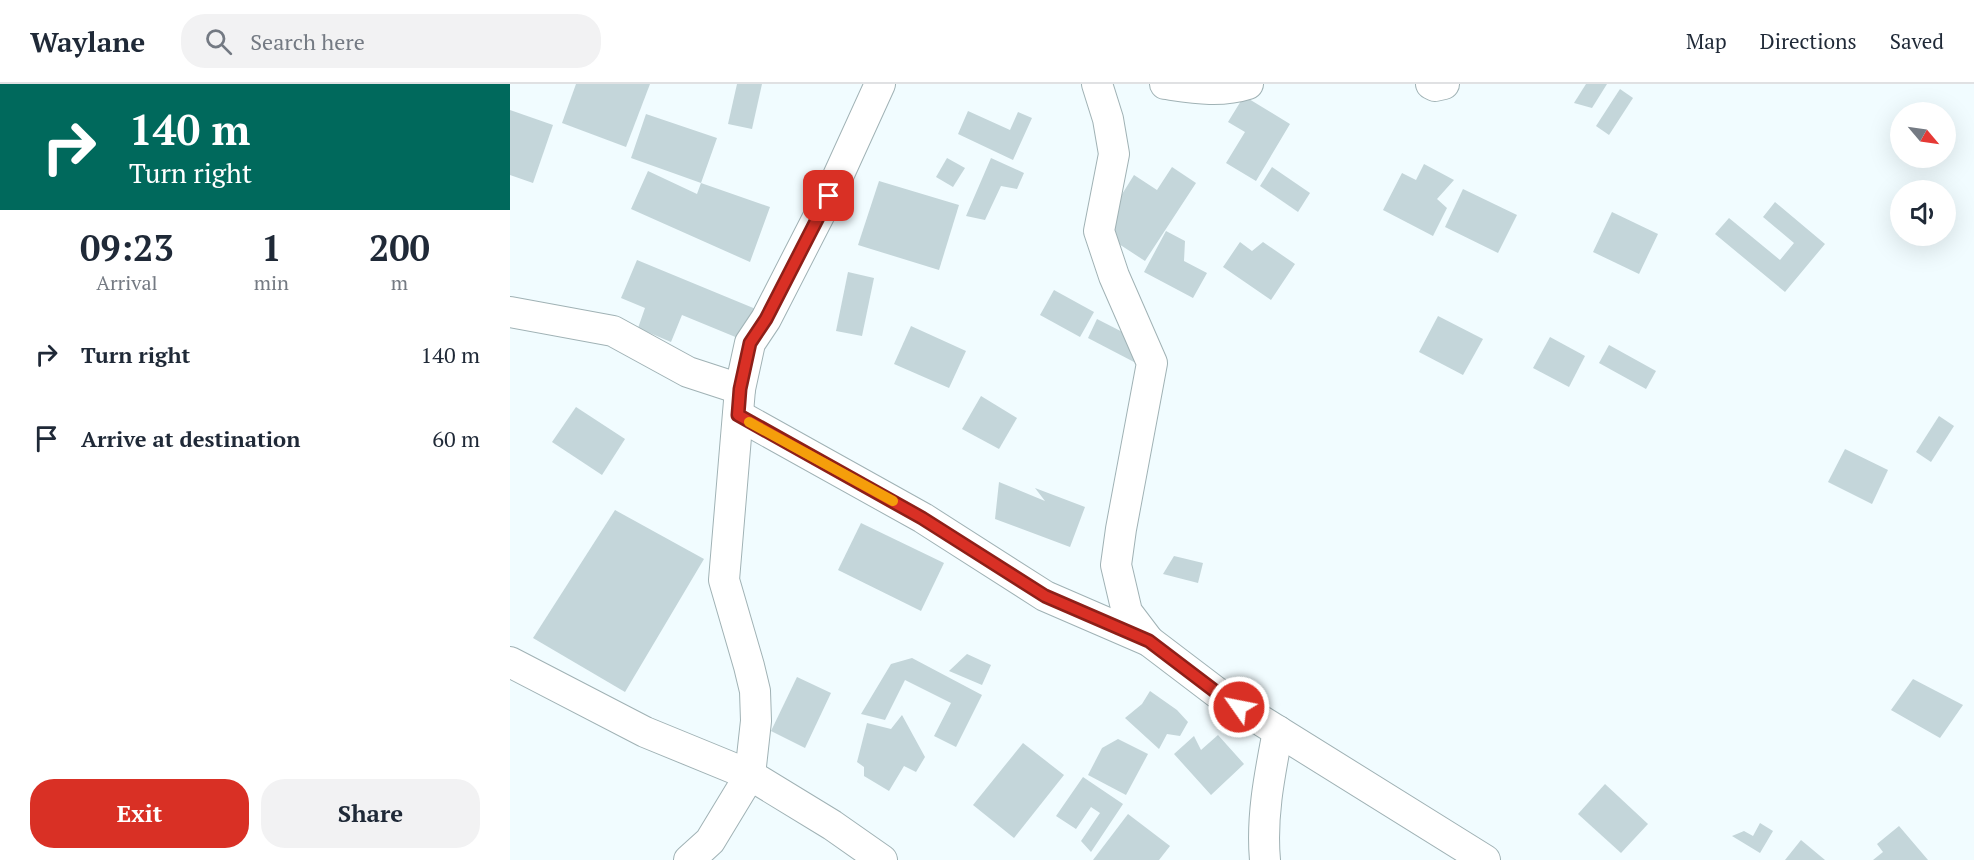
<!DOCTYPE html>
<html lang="en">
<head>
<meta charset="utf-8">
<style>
  :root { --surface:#fff; --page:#f2f2f3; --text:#1f2937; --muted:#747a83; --line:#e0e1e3; --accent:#d93025 }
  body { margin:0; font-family:"PT Serif",serif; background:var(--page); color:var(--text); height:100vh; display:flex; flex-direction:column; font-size:22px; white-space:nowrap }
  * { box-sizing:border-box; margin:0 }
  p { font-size:20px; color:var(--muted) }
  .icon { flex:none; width:33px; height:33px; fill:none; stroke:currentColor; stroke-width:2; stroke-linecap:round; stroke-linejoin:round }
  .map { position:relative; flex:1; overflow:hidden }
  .details { display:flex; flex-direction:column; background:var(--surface); width:510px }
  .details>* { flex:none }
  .guide { background:#00695c; color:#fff; overflow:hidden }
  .needle { width:39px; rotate:119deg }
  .buttons { position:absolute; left:1380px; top:18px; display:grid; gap:12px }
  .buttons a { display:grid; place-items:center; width:66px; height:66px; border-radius:50%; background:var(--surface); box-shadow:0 6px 24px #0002; font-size:30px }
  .pin { position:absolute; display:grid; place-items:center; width:51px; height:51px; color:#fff; margin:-26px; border-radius:12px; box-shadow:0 3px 9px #0006 }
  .me { position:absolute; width:66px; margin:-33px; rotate:303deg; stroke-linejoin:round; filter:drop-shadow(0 0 4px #0008) }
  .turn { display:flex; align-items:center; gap:21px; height:126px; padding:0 30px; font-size:27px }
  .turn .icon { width:78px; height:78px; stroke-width:2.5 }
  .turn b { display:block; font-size:42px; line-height:51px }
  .eta { display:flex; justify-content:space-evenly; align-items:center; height:102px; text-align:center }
  .eta b { font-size:36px; font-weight:700; line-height:42px }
  .button { display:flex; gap:12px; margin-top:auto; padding:12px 30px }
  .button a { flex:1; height:69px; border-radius:24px; background:var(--accent); color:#fff; font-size:24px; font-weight:700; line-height:69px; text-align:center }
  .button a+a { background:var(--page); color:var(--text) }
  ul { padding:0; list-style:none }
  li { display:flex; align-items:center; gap:18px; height:84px; padding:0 30px }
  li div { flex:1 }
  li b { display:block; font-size:22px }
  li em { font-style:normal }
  header { display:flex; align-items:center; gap:36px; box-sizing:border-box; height:84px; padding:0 30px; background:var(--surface); border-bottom:2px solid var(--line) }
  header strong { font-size:28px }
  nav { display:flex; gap:33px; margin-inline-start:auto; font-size:21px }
  .search { width:420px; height:54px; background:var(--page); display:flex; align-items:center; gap:15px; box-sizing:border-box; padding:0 21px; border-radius:24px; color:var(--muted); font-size:22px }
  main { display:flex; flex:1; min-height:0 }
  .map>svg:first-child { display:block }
  .building { fill:#c4d6da }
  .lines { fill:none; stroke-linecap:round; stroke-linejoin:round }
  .minor-casing { stroke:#a0b2b5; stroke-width:32 }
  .minor { stroke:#fff; stroke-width:30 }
  .route-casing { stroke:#8d1f18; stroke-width:15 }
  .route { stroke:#d93025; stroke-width:10 }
  .slow { stroke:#f59e0b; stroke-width:10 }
</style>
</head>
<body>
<header>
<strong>Waylane</strong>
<div class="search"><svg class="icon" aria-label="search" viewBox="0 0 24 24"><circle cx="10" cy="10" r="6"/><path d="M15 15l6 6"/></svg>Search here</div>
<nav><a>Map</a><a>Directions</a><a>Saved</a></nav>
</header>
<main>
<section class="details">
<div class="guide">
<div class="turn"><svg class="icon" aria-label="right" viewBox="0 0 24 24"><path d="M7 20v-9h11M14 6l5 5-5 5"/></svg><div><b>140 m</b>Turn right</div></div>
</div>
<div class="eta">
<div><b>09:23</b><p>Arrival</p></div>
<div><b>1</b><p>min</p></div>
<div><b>200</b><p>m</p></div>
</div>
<ul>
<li><svg class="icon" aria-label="right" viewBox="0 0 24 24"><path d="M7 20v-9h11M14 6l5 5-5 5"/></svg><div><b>Turn right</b></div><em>140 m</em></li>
<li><svg class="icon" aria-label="arrive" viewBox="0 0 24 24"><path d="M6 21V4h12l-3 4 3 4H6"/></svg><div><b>Arrive at destination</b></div><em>60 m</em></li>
</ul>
<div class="button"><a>Exit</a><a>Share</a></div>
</section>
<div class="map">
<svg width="1464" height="776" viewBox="0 0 1464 776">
  <rect width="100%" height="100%" fill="#f1fcff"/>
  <g class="building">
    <path d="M66,0H140L116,63L52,39Z"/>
    <path d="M227,0H252L242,45L218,40Z"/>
    <path d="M1076,0H1097L1082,24L1064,19Z"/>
    <path d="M1110,5L1123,14L1099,51L1086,42Z"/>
    <path d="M734,12L780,40L746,97L716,79L735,48L718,38Z"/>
    <path d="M0,26L43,41L23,99L0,91Z"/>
    <path d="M458,27L500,46L508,28L522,34L503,76L448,50Z"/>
    <path d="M136,30L207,54L191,99L260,123L240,178L121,125L138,87L187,110L191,99L121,74Z"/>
    <path d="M437,74L455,84L443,103L426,93Z"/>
    <path d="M481,74L514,89L507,105L491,102L475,136L456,132Z"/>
    <path d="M914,80L944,96L927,115L937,124L923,152L873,126L892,89L906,96Z"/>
    <path d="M662,83L686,99L635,177L589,147L624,91L647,106Z"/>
    <path d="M762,83L800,109L788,128L750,102Z"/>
    <path d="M369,97L449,121L429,186L348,161Z"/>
    <path d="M953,105L1007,131L988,169L935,143Z"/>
    <path d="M1265,118L1315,160L1275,208L1205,150L1219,134L1270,176L1284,159L1253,133Z"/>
    <path d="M1102,128L1148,150L1129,190L1083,168Z"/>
    <path d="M656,147L675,157L674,177L697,189L683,214L634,188Z"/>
    <path d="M730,158L742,167L753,158L785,180L761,216L713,183Z"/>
    <path d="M127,176L253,228L240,259L172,231L161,258L128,244L135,224L111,214Z"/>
    <path d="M338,188L364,194L352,252L326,247Z"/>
    <path d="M544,206L584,228L570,253L530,231Z"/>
    <path d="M928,232L973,255L953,291L909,268Z"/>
    <path d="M587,235L634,259L624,278L578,254Z"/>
    <path d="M401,242L456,267L439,304L384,280Z"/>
    <path d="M1040,253L1075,272L1059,303L1023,284Z"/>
    <path d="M1099,261L1146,287L1136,305L1089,279Z"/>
    <path d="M471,312L507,334L489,365L452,345Z"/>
    <path d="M66,323L115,355L92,391L42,358Z"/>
    <path d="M1429,332L1444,342L1421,378L1406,368Z"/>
    <path d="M1335,365L1378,386L1362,420L1318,398Z"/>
    <path d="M489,398L535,417L525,404L575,423L560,463L485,435Z"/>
    <path d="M105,426L194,475L115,608L23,554Z"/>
    <path d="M351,439L434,479L411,527L328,486Z"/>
    <path d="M664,472L693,479L688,499L653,490Z"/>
    <path d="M457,570L481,581L472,601L439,587Z"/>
    <path d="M402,574L472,611L446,663L424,652L441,619L395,596L375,636L351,630L381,580Z"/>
    <path d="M287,593L321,609L295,664L261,647Z"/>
    <path d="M1403,595L1453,621L1430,654L1381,626Z"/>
    <path d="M640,607L667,626L678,638L670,652L657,650L649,665L615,634L632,620Z"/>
    <path d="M392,631L415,673L406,688L394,682L379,707L354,692V683L347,678L357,639L381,645Z"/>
    <path d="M708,651L734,680L701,711L664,670L684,652L691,666Z"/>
    <path d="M608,655L638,670L616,711L578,691L592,664Z"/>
    <path d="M513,659L554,691L504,754L463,721Z"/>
    <path d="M573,693L613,720L581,768L571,757L590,729L581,723L566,745L546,732Z"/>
    <path d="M1095,700L1138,740L1111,769L1068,730Z"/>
    <path d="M618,730L660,762L649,776H583Z"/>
    <path d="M1250,739L1263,747L1250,769L1222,752L1234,747L1243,752Z"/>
    <path d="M1389,742L1418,776H1363L1373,768L1367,760Z"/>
    <path d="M1291,756L1315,776H1275Z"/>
  </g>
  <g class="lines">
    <g class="minor-casing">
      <g id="minor">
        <path d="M587,0L598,35L604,70L589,147L604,192L642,279L611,445L606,481L617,528L639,557"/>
        <path d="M655,0C683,4 710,9 738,0"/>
        <path d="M921,0L925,2L934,0"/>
        <path d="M0,228L103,247L178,288L230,305"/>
        <path d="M228,331L413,434L535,512L639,557L710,611L975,776"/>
        <path d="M0,578L135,648L240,691L322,741L372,776"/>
        <path d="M179,776L200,757L240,691L246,637L245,607L239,582L214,496L230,305L240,259L256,235L319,112L370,0"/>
        <path d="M755,776C751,732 760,689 768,647"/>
      </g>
    </g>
    <use href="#minor" class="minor"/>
  </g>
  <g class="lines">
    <g class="route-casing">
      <path id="route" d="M319,112L256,235L240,259L230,305L228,331L412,434L535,512L639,557L710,611L729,623"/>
    </g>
    <use href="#route" class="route"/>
    <path class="slow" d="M239,338L383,417"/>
  </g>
</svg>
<div class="buttons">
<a><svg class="needle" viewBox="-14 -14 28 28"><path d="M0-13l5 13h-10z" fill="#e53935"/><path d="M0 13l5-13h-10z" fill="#747a83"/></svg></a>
<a><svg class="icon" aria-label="sound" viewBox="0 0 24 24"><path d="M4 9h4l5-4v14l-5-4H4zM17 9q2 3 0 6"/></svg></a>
</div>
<div class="pin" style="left:319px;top:112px;background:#d93025"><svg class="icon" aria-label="arrive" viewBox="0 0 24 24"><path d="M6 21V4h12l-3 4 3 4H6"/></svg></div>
<svg class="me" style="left:729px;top:623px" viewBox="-20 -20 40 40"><circle r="17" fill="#d93025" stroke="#fff" stroke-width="3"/><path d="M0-11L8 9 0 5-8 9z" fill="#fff"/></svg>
</div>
</main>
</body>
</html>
